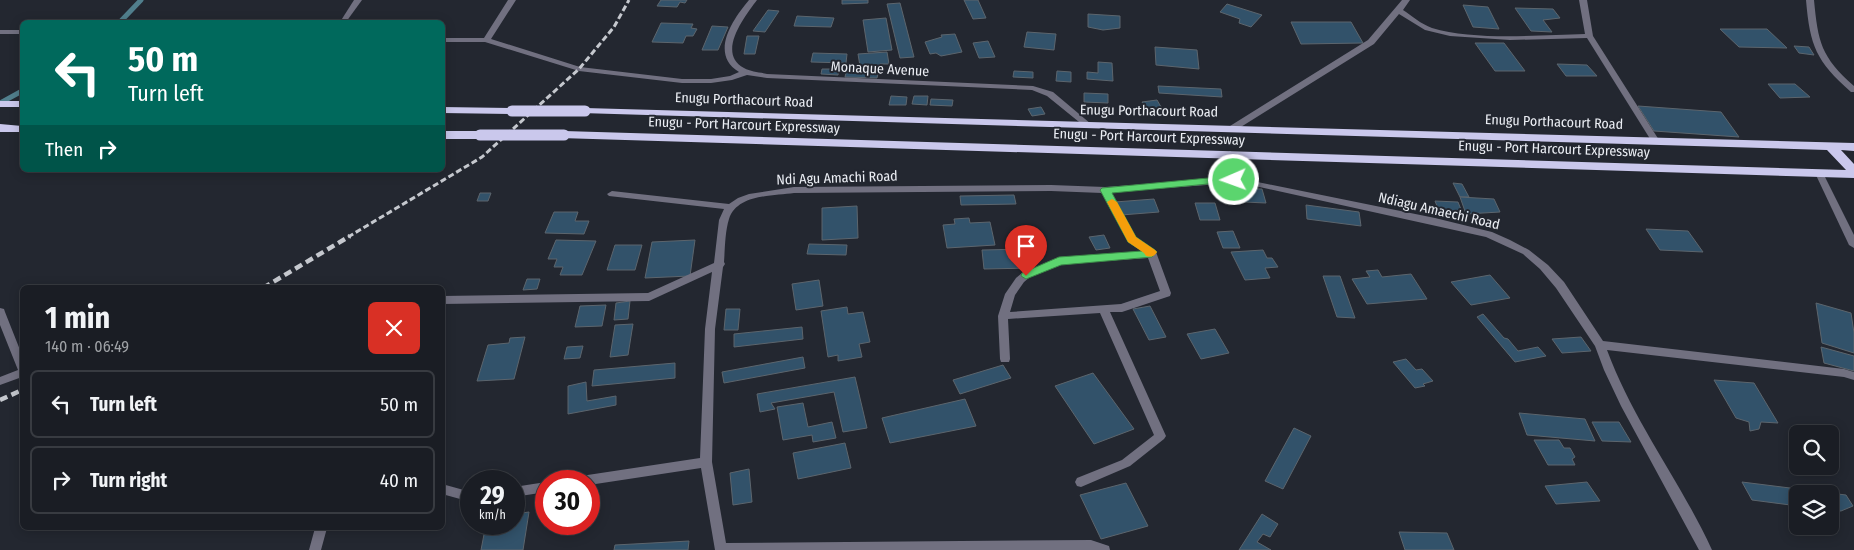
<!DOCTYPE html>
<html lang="en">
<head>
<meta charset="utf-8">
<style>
  :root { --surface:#1a1d24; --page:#23262c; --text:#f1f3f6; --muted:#9fa2a6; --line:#383b41 }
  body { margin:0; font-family:"Fira Sans Condensed",sans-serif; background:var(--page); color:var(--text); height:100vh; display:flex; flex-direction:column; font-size:19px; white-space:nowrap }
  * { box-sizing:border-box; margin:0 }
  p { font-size:16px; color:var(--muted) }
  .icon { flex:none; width:28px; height:28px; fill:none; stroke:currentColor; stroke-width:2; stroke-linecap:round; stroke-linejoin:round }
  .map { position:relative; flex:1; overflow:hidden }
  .sheet { position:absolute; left:20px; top:285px; width:425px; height:245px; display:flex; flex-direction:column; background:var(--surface); border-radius:8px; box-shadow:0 2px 12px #0003,0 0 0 1px var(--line) }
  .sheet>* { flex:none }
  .banner { position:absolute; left:20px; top:20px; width:425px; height:152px; border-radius:8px; box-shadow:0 2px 12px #0003,0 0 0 1px var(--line); background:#00695c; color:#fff; overflow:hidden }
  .tools { position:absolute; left:1789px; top:425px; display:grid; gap:10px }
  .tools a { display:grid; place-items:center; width:50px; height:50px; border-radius:8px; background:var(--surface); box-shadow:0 2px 12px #0003,0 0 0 1px var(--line); font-size:25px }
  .speed { position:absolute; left:460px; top:470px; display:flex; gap:10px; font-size:25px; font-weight:700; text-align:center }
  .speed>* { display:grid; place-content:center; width:65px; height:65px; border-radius:50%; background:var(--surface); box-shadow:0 2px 12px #0003,0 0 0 1px var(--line); line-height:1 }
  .speed small { font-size:12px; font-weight:400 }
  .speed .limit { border:8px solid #d22; background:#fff; color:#111 }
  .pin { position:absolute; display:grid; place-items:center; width:42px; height:42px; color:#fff; margin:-51px -21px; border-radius:50% 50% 50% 0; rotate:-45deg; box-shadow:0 0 5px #0007 }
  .pin .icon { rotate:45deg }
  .me { position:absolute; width:55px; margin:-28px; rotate:268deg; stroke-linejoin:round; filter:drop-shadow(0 0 4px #0008) }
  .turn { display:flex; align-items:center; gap:18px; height:105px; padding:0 25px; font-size:22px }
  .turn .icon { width:65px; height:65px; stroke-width:2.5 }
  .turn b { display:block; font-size:35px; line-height:42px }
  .then { display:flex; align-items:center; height:48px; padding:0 25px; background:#0003; gap:10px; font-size:19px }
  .round { display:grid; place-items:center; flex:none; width:52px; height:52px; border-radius:8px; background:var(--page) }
  .headline { display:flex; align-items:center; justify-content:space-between; height:85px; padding:0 25px }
  h1 { font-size:30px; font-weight:700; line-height:38px }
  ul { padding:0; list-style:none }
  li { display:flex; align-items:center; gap:15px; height:68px; margin:0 10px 8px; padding:0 15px; border:2px solid var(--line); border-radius:8px }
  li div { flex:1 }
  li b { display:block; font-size:19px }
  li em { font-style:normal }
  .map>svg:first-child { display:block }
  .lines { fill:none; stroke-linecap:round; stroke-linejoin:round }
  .stream { stroke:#517f8d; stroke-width:5 }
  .building { fill:#32526a; stroke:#5c656d }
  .minor { fill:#717080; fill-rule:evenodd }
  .trunk { fill:#cac8ec; fill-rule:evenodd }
  .rail-far1 { stroke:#c5c8ce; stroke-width:3; stroke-dasharray:6 3; stroke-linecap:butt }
  .rail { stroke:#c5c8ce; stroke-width:4.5; stroke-dasharray:8 4.5; stroke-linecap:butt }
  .trunk-bridge { stroke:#cac8ec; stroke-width:11 }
  .route { fill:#5bd56e; stroke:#3b8a48 }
  .slow { fill:#f59e0b }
  .labels { text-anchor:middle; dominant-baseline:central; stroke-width:4; stroke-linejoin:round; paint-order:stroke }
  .street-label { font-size:14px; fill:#ebeef4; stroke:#232730 }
</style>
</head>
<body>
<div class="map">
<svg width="1854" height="550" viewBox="0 0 1854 550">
  <rect width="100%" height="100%" fill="#232730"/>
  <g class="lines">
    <g class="stream">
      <path d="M120,22L141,0"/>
      <path d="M0,103L22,91"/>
    </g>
  </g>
  <g class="building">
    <path d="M661,0H687L685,3L680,2L677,7L657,6Z"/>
    <path d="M842,0H868V3L842,4Z"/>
    <path d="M964,0H978L986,18L973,19Z"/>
    <path d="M900,3L914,57L900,58L887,4Z"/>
    <path d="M1227,4L1262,15L1251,27L1239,23L1240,19L1220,12Z"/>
    <path d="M1463,5L1488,7L1499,29L1473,27Z"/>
    <path d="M1515,8L1553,9L1560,18L1543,20L1552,32L1531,31Z"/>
    <path d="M768,10L779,11L765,32L753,31Z"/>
    <path d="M1088,14L1120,16V28L1103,30L1088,27Z"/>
    <path d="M797,16L834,18L831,27L794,26Z"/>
    <path d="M886,18L892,50L868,52L863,20Z"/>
    <path d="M1291,22H1351L1363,43L1301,44Z"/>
    <path d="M661,23L693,24L691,28L697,29L693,36H686L683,43L652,42Z"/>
    <path d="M712,26L728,27L718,50H702Z"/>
    <path d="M1720,29H1767L1787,48L1739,47Z"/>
    <path d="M1027,32L1056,34L1054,50L1024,47Z"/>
    <path d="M955,34L962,52L941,56L936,53L930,54L925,42L942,37L941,35Z"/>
    <path d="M747,36H759L755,54H744Z"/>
    <path d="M988,41L995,57L979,58L973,43Z"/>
    <path d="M1475,43H1504L1525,71H1495Z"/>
    <path d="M1794,46L1809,47L1814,55L1799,53Z"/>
    <path d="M1155,47L1197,50L1199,69L1156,65Z"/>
    <path d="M887,52L889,64H880V67L860,66L858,54Z"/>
    <path d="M813,53L847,54L846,63L811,62Z"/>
    <path d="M1098,62L1112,63L1113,81L1087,79V72L1098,73Z"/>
    <path d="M1557,64L1587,65L1597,76H1566Z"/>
    <path d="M822,69H839L838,75L821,74Z"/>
    <path d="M847,69L879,70L877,78L845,77Z"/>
    <path d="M1014,71L1033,72V78L1013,77Z"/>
    <path d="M1057,71L1071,72V82L1056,81Z"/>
    <path d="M1768,84H1795L1810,97L1780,98Z"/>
    <path d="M1158,86L1221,89L1222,97L1159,93Z"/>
    <path d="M1084,93L1108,94V103L1084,102Z"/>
    <path d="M891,96L907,97L906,105H889Z"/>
    <path d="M914,96H928L927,105L912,104Z"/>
    <path d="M931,99L953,100L952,106L930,105Z"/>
    <path d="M1157,100L1164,112L1149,114L1142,102Z"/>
    <path d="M1638,106L1721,112L1739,137L1654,131Z"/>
    <path d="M1041,107L1045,114L1032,116L1028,109Z"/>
    <path d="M1453,183L1462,184L1469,197H1460Z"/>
    <path d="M1218,188L1262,189L1266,203L1221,201Z"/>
    <path d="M480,193H491L488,201H477Z"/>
    <path d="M1014,195L1016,204L961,205L960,196Z"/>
    <path d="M1460,197L1494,199L1500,212L1466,214Z"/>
    <path d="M1154,199L1159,212L1121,215L1115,202Z"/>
    <path d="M1435,201L1458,202L1462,212L1439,211Z"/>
    <path d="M1195,203H1215L1220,220H1200Z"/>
    <path d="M1306,205L1359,212L1361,226L1307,219Z"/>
    <path d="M857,206L858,238L822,240V208Z"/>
    <path d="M554,212H578L575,221H589L584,234L545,233Z"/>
    <path d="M969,218L970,223L990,222L995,245L947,248L943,225L955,224L954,219Z"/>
    <path d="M1646,229L1688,231L1703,252L1660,250Z"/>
    <path d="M1233,231L1240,248H1223L1217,232Z"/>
    <path d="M1104,235L1110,248L1096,250L1089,237Z"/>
    <path d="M556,240L596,241L582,275H560L563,267H554L557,259H548Z"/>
    <path d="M695,240L690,276L645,278L652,242Z"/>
    <path d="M809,244L847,245L846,255L807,254Z"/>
    <path d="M615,245H642L635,270H607Z"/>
    <path d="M1029,249L1032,268L984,269L982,250Z"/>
    <path d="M1263,250L1267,258H1272L1278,267L1265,268L1270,278L1245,280L1231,252Z"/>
    <path d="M1378,270L1382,277L1411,274L1427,299L1367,304L1352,279L1370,277L1366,271Z"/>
    <path d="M1490,275L1510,298L1471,305L1451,282Z"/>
    <path d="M1323,276H1340L1355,318L1337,317Z"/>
    <path d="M527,279H540L537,289L523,290Z"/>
    <path d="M819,280L823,306L796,310L792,284Z"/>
    <path d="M630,301L628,319L614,320L616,303Z"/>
    <path d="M1816,303L1851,313L1854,333V353L1822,343Z"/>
    <path d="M606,305L602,326L575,327L580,306Z"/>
    <path d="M1150,306L1166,337L1149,340L1133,309Z"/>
    <path d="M847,307L848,314L863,312L870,342L859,344L862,357L838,361V355L828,357L821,311Z"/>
    <path d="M726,309H740L738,330H724Z"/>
    <path d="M1483,314L1504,338L1508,339L1518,351L1538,347L1546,356L1515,362L1477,317Z"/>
    <path d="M633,324L628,355L610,357L615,325Z"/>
    <path d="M802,327L803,339L734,347V334Z"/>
    <path d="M1215,329L1229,353L1201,359L1187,334Z"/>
    <path d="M525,337L514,379L477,381L488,345L509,343L510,338Z"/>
    <path d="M1581,337L1591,351L1562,353L1552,339Z"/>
    <path d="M583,346L580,358L564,359L567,347Z"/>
    <path d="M1821,347L1854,356V371L1824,363Z"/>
    <path d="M803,357L805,368L724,383L722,372Z"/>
    <path d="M1406,359L1416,370L1422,369L1433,381L1423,384L1425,386L1415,388L1393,362Z"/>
    <path d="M675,363V378L592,386L594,370Z"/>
    <path d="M1003,365L1011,378L960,394L953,380Z"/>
    <path d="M1093,373L1134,429L1094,444L1055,386Z"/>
    <path d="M855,377L867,428L843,432L834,392L771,403L775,409L760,412L757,394Z"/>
    <path d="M1714,380L1754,383L1778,423L1761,422L1759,429L1750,431L1749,422L1736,418Z"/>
    <path d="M586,382L587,401L616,396V405L568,414V386Z"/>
    <path d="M965,399L976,426L890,443L882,418Z"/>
    <path d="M803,403L808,427L832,422L836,438L813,442L812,435L783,440L777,407Z"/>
    <path d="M1519,413L1585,419L1595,441L1527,435Z"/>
    <path d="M1592,422H1619L1631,442L1602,441Z"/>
    <path d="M1294,428L1311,436L1283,489L1265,481Z"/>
    <path d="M1534,440H1559L1564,448H1570L1575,457L1572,459L1575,465H1548Z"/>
    <path d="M845,443L851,468L798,479L793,453Z"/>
    <path d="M749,469L752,502L733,505L730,473Z"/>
    <path d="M1587,482L1600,501L1556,504L1545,486Z"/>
    <path d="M1742,482L1846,495L1853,506L1841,511L1830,510V494H1798V506L1752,500Z"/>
    <path d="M1126,483L1148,526L1101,539L1080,495Z"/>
    <path d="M529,512L523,550H481L486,524H514V514Z"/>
    <path d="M1262,514L1278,524L1270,537L1263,534L1257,542L1271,550H1239Z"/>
    <path d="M1399,532L1447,533L1454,550H1405Z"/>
    <path d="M689,541L688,550H614L615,545Z"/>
  </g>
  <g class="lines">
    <g class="minor">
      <path d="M354,0H362L346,22H340Z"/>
      <path d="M508,0H516L491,39L580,67L682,79H711L730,76L739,72C709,54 733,19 749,0H757C745,16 716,53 744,68C751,72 759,72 767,74L1033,86L1053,92L1091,124L1090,126H1084L1047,96L1032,90L767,78L747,75L732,80L711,83H682L579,71L485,42H442V38H484Z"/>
      <path d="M1402,0H1410L1403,10C1412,16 1421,24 1432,28C1474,41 1541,35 1585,34L1579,0H1587L1593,36L1659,140L1655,143L1652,142L1587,38L1510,40L1450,36L1425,30L1399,14L1374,44L1236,130H1230V126L1368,40Z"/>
      <path d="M1806,0H1814C1818,42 1821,57 1854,86V92H1851C1816,61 1810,46 1806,0Z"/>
      <rect x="0" y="30" width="22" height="4"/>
      <path d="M1230,151L1234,154L1238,178L1435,218L1492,232L1510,240L1529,250L1548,265L1564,282L1603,341L1844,369L1854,372V380L1844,377L1607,350C1633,421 1681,482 1712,550H1699L1621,406L1604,370L1595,346L1556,288L1540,269L1523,254L1486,237L1255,186L1234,183L1111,192L1136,237L1156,252L1171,293L1170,296L1122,312H1110L1166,436L1164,439L1130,466L1081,487L1077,486L1075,482L1077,478L1122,460L1154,435L1100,313L1008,319L1010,359L1009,362H1001L1000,359L998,316L1005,294L1016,278L1022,273L1059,258L1144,252L1129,241L1102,193L1051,191L794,193C773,196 737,194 729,219C725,232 725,248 724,262L725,264L723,267L715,329L712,462L726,543L1091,540L1109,546L1110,550H715L701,468L589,485V481H575L577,477L581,476L700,458L705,329L712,272L649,301L442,304V296L648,293L714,263L719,220L724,209L609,196L607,194L612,191L729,204L738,198L749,194L794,187L1051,185L1105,187L1229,178L1226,154ZM1148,258L1160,291L1121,304L1010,312L1015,295L1024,282L1030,277L1060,264Z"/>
      <path d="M1819,170L1823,173L1854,235V248L1849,245L1815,173Z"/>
      <path d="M0,308L4,309L5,312L22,355V377L0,385V377L18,370L0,325Z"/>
      <path d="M546,482V492L514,497V487Z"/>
      <path d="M442,484L471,492V502L442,494Z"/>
      <path d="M315,528H327L321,550H309Z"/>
    </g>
    <g class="trunk">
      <rect x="0" y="101" width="22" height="6"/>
      <path d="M442,107L512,108L518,111L512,114L442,113Z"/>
      <path d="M585,108L1854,143V151L1841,150L1854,164V178L560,138L558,135L564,131L1846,170L1827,150L581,113L579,111Z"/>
      <path d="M0,124L22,126V132H0Z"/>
      <path d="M442,131H480L486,135L480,139H442Z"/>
    </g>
    <path class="rail-far1" d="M348,237L482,157L579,69L614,27L629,0"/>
    <g class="rail">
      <path d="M263,288L350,236"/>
      <path d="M0,400L22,390"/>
    </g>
    <g class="trunk-bridge">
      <path d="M512,111H585"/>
      <path d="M480,135H564"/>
    </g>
  </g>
  <path class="route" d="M1219,177H1234L1239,180L1234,183H1219L1112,193L1136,237L1155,250L1157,252L1152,257L1061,265L1026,279L1021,276L1022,273L1059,257L1142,251L1128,242L1100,190L1102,188Z"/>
  <path class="slow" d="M1112,199L1117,202L1136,237L1155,250L1157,252C1154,257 1151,257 1146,256L1144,253L1128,242L1107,202Z"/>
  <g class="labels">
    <g class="street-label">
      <text transform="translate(880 69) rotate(3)">Monaque Avenue</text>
      <text transform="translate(744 100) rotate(2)">Enugu Porthacourt Road</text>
      <text transform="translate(1149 111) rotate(1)">Enugu Porthacourt Road</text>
      <text transform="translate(1554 122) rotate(2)">Enugu Porthacourt Road</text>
      <text transform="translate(744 125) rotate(2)">Enugu - Port Harcourt Expressway</text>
      <text transform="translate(1149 137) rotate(2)">Enugu - Port Harcourt Expressway</text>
      <text transform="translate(1554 149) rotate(2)">Enugu - Port Harcourt Expressway</text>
      <text transform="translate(837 178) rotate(-2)">Ndi Agu Amachi Road</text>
      <text transform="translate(1439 211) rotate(13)">Ndiagu Amaechi Road</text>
    </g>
  </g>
</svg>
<div class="tools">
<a><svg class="icon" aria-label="search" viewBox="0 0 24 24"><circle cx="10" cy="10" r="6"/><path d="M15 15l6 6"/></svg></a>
<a><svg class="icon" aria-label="layers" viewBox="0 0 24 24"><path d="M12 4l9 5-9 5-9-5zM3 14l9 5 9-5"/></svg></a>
</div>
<div class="speed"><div>29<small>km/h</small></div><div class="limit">30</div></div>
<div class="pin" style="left:1026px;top:276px;background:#d93025"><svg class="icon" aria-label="arrive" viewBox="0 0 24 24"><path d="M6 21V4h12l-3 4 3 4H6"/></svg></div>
<svg class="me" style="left:1234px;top:180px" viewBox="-20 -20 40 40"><circle r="17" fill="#5bd56e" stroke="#fff" stroke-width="3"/><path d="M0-11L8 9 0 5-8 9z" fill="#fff"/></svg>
<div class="banner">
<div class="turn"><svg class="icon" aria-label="left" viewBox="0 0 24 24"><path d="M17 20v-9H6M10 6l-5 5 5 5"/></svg><div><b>50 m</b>Turn left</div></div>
<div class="then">Then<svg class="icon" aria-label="right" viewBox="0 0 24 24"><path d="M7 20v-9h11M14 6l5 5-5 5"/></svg></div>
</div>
<section class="sheet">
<div class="headline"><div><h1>1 min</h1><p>140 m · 06:49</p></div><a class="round" style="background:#d93025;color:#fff"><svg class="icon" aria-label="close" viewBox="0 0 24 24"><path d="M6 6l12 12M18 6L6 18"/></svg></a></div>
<ul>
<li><svg class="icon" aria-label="left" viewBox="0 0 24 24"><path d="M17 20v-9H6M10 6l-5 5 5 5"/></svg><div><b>Turn left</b></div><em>50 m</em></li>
<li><svg class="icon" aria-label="right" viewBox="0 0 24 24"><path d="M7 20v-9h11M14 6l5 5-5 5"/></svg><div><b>Turn right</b></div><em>40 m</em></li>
</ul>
</section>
</div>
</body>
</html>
